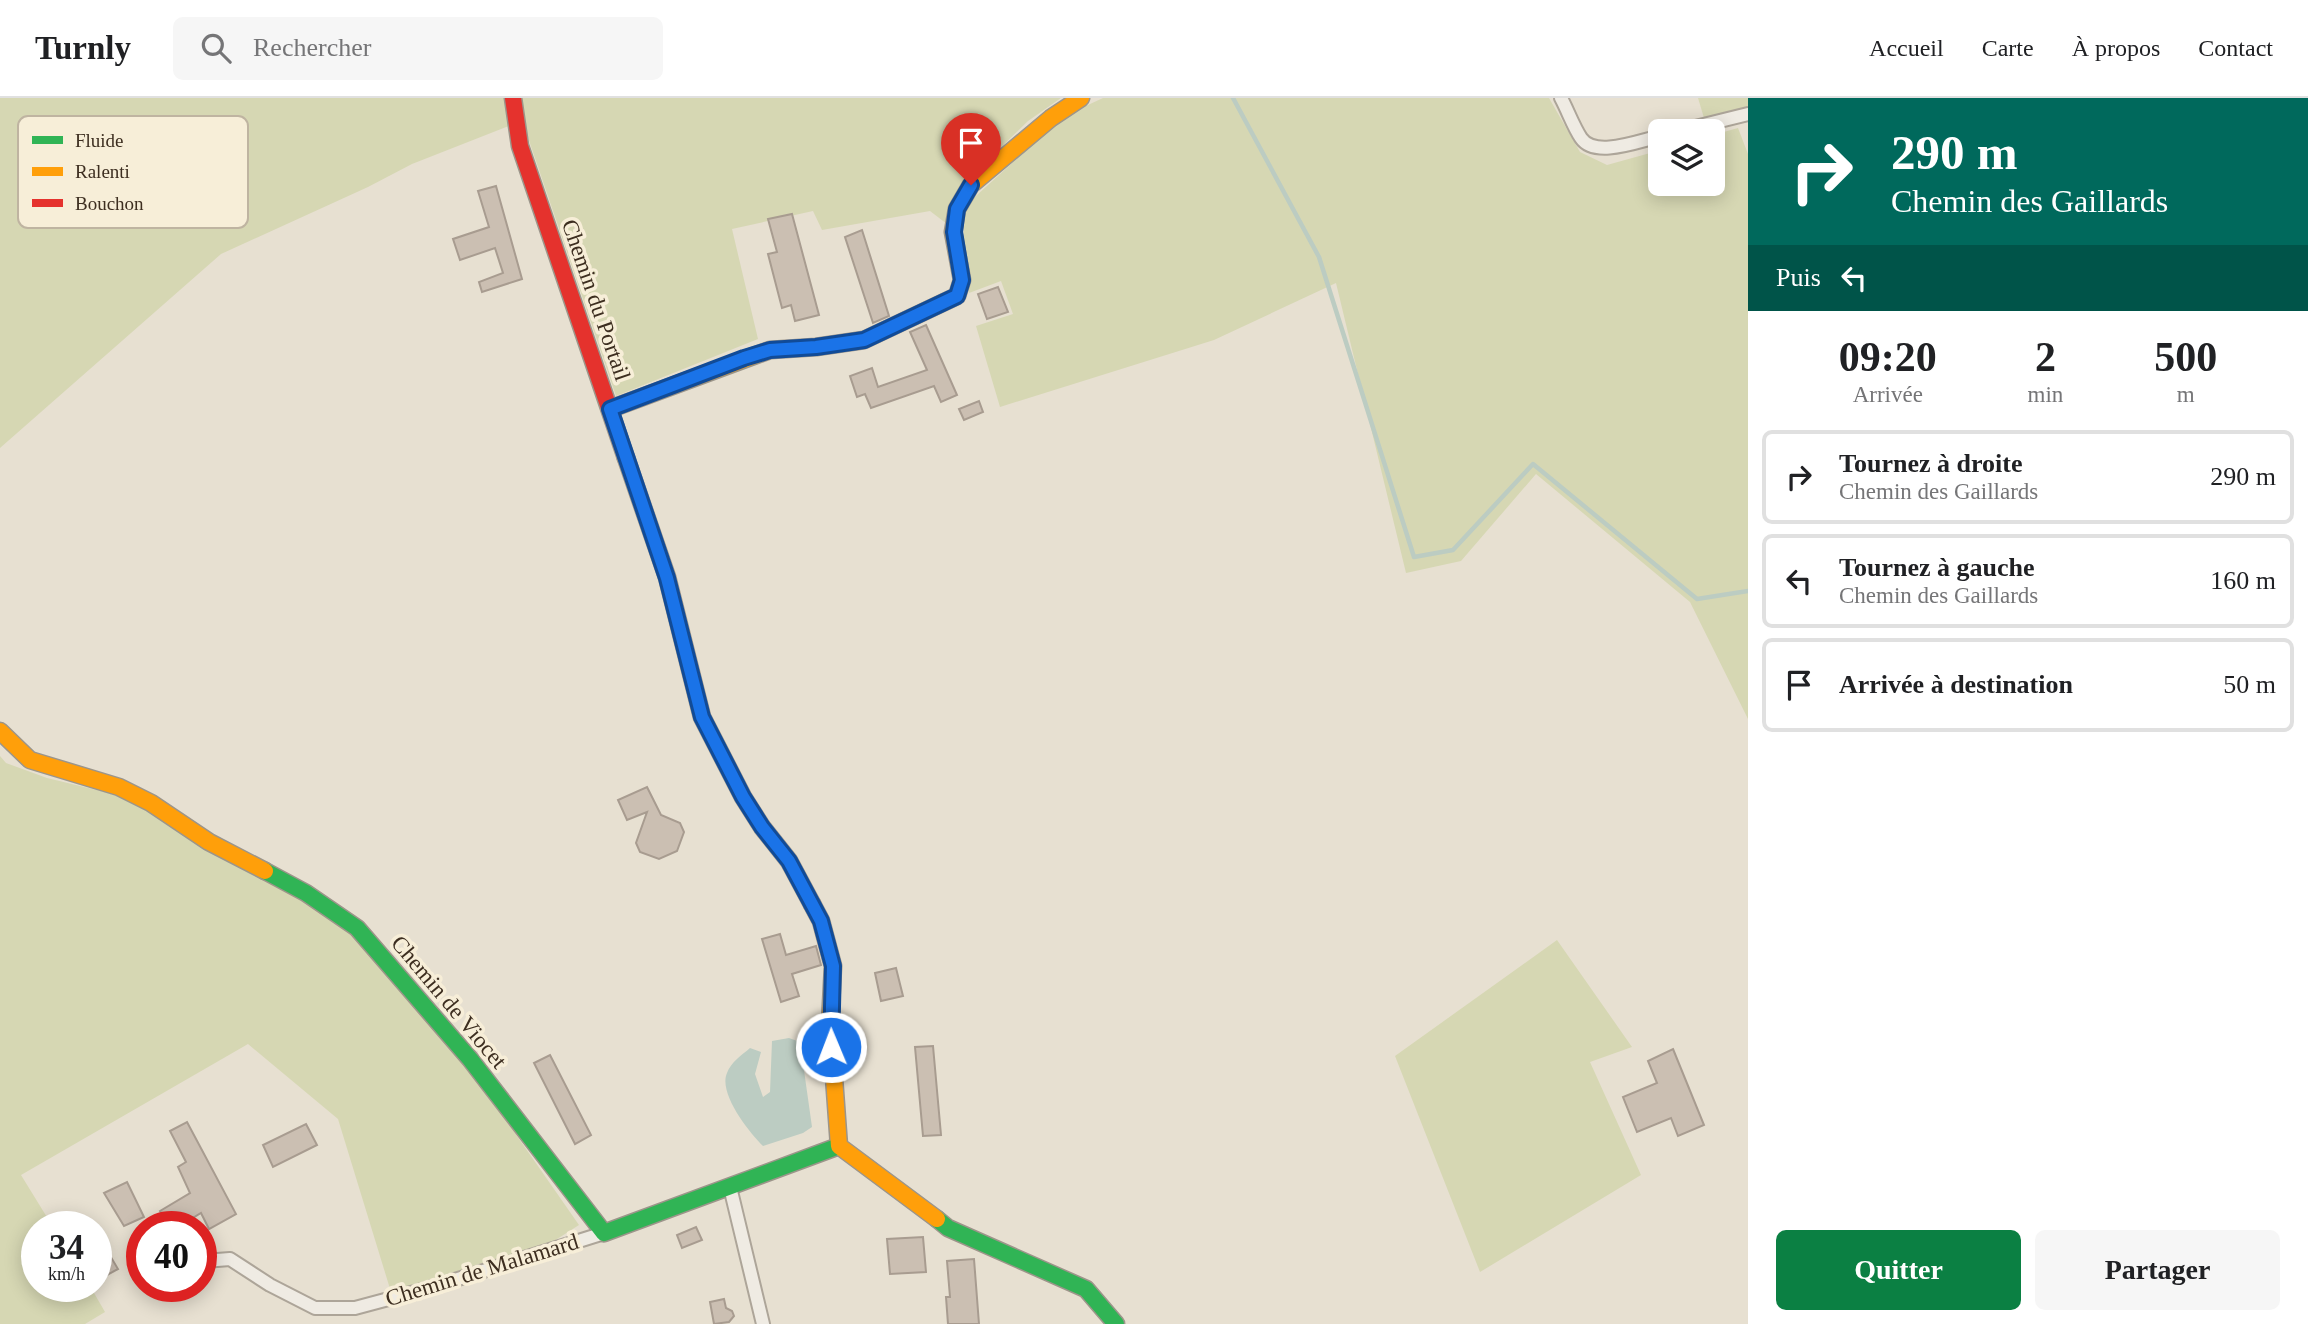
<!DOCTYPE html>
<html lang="fr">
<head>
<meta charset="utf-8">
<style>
  :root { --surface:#fff; --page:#f6f6f6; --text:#202124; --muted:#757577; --line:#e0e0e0; --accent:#0b8043 }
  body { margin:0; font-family:Georgia,serif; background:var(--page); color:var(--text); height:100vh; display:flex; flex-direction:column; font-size:26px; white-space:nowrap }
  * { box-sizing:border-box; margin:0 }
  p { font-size:23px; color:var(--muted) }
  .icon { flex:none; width:38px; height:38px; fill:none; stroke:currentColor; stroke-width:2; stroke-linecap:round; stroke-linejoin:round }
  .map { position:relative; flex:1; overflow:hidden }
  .panel { display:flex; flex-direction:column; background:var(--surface); width:560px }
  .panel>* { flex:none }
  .hud { background:#00695c; color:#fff; overflow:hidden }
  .controls { position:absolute; left:1648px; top:21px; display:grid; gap:14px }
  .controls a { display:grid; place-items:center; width:77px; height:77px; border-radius:10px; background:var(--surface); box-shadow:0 4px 18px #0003; font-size:35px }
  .speed { position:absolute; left:21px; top:1113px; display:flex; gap:14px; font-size:35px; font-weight:700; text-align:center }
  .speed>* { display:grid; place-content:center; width:91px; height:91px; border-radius:50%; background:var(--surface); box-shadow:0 4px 18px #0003; line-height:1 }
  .speed small { font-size:18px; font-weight:400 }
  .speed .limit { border:10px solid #d22; background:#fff; color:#111 }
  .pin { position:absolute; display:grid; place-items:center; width:60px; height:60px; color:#fff; margin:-72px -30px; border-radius:50% 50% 50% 0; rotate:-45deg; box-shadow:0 0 7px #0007 }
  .pin .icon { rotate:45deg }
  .me { position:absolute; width:77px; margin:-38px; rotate:359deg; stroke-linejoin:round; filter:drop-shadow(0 0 5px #0008) }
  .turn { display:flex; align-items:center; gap:24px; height:147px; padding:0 28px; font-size:32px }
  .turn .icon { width:91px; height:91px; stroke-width:2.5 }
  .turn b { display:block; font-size:49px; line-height:60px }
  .then { display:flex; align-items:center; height:66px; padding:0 28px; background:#0003; gap:14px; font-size:26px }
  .eta { display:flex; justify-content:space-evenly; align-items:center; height:119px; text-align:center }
  .eta b { font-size:42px; font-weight:700; line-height:49px }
  .action { display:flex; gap:14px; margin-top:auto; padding:14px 28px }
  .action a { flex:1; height:80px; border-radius:10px; background:var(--accent); color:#fff; font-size:28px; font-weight:700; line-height:80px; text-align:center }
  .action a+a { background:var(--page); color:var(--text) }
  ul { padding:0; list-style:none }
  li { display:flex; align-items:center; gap:21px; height:94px; margin:0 14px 10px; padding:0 14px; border:4px solid var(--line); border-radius:10px }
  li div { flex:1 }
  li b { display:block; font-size:26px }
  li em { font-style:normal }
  header { display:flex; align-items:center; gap:42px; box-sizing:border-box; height:98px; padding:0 35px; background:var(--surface); border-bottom:2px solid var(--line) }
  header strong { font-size:33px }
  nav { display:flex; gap:38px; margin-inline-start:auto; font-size:24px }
  .search { width:490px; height:63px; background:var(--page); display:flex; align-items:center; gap:18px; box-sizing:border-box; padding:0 24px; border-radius:10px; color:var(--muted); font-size:26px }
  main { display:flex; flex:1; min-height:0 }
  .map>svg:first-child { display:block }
  .green { fill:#d6d7b3 }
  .water { fill:#bcccc2 }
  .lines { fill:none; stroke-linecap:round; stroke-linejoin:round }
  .stream { stroke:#bcccc2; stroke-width:4.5 }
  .building { fill:#cbbfb2; stroke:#a89c90; stroke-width:2 }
  .street-casing { stroke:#ada599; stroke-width:16 }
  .fast-casing { stroke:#9c958a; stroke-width:19 }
  .slow-casing { stroke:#9c958a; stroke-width:19 }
  .jam-casing { stroke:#9c958a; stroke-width:19 }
  .street { stroke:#efebe3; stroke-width:12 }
  .fast { stroke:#30b455; stroke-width:16 }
  .slow { stroke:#ff9f0a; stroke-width:16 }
  .jam { stroke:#e5322d; stroke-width:16 }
  .route-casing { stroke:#114b97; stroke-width:18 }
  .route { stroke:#1a73e8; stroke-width:12 }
  .labels { text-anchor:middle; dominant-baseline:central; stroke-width:7; stroke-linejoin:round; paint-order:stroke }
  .street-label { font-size:23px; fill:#3d2e20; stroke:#f7eed8 }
  .key { fill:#f7eed8; stroke:#bfb4a1; stroke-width:2 }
  .key-label { font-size:19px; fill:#3d2e20 }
</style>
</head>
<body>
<header>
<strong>Turnly</strong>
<div class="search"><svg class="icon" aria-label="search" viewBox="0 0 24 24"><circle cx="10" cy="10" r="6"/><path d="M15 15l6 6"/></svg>Rechercher</div>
<nav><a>Accueil</a><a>Carte</a><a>À propos</a><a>Contact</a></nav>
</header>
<main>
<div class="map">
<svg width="1748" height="1226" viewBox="0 0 1748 1226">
  <rect width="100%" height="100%" fill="#e7e0d1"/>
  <g class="green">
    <path d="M0,0H506L511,27L412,66L368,89L221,156L0,350Z"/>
    <path d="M521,0H1061L1028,23L959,90L947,126L930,113L822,132L813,113L732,131L758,241L616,298L522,22Z"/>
    <path d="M1103,0H1549L1580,54L1607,67L1661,52V86H1713V37L1738,30L1748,56V621L1690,504L1536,376L1461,463L1406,475L1336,185L1214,242L1000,309L976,228L1013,216L1001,183L969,195V175L963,140L966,107L1064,18Z"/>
    <path d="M1698,0H1748V9L1704,20Z"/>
    <path d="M0,658L6,665L47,680L105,694L142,706L292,796L355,836L462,959L579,1127L554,1143L391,1194L338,1021L248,946L21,1077L53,1129H37V1188H90L105,1214L85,1226H0Z"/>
    <path d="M1557,842L1632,949L1590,964L1641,1077L1480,1174L1395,958Z"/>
  </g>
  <path class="water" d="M789,940L800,944L812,1029L803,1035L763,1048C749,1034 718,995 727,975C731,964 742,957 750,950L761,954L755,976L763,999L770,994L772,943Z"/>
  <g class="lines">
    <path class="stream" d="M1233,0L1319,159L1414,459L1453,452L1533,366L1697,501L1748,493"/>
  </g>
  <g class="building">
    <path d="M496,88L522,181L482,194L479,184L503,175L495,150L460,162L453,141L489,129L478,93Z"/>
    <path d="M792,116L819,217L795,223L791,207L782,210L768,156L777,154L768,121Z"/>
    <path d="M862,132L889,218L873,225L845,139Z"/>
    <path d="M998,189L1008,214L987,221L978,196Z"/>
    <path d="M926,227L957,297L941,304L934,288L871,310L865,296L857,299L850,278L872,270L878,289L927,272L910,234Z"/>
    <path d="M979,303L983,314L964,322L959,311Z"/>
    <path d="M647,689L661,717L680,725L684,734L677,753L659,761L640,754L636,745L647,714L627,722L618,702Z"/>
    <path d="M780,836L786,857L816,848L821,867L792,876L799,898L781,904L762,841Z"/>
    <path d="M896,870L903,898L881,903L875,875Z"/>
    <path d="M933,948L941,1037L923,1038L915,949Z"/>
    <path d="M1673,951L1704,1027L1678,1038L1671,1020L1637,1034L1623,999L1657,985L1648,963Z"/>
    <path d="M550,957L591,1037L575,1046L534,965Z"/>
    <path d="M187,1024L236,1116L209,1131L201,1115L178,1129H169L160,1113L190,1095L178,1069L186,1064L170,1033Z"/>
    <path d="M306,1026L317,1047L273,1069L263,1047Z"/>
    <path d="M127,1084L144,1119L124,1128L104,1095Z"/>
    <path d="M696,1129L702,1142L682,1150L677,1137Z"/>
    <path d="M96,1134L118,1171L96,1183Z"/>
    <path d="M923,1139L926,1174L890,1176L887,1141Z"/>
    <path d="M974,1161L979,1226H948L946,1199H950L947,1163Z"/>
    <path d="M724,1201L726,1210L732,1213L734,1218L729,1224L714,1226L710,1204Z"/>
  </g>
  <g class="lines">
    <g class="street-casing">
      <g id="street">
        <path d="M1561,0C1568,13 1573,28 1581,40C1595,61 1641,42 1661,38"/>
        <path d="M1679,33L1748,16"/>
        <path d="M730,1089L763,1226"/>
        <path d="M204,1163L230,1161L270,1187L315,1210H355L426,1191L604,1135"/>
      </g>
    </g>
    <g class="fast-casing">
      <g id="fast">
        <path d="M626,360L667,479L702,619L743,699L762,729L789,763L812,806"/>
        <path d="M265,773L306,795L357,830L470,961L604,1135L839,1048"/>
        <path d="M937,1121L948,1130L1086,1191L1116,1226"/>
      </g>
    </g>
    <g class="slow-casing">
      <g id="slow">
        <path d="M610,311L770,252L816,249L864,242L957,198L962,182L953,134L957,111L971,87L1051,20L1081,0"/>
        <path d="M0,633L30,662L119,689L151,705L209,744L265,773"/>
        <path d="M812,806L821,823L833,868L830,925L839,1048L937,1121"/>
      </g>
    </g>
    <g class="jam-casing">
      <path id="jam" d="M513,0L520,48L626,360"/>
    </g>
    <use href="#street" class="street"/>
    <use href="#fast" class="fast"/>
    <use href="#slow" class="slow"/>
    <use href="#jam" class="jam"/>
  </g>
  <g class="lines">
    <g class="route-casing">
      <path id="route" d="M831,949L833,868L821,823L789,763L762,729L743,699L702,619L667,480L610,311L744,260L770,252L816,249L864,242L957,198L962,182L954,134L957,111L971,87"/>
    </g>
    <use href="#route" class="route"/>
  </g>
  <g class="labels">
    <g class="street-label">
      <text transform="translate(596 202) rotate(71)">Chemin du Portail</text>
      <text transform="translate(449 904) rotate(50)">Chemin de Viocet</text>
      <text transform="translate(482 1172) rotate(-17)">Chemin de Malamard</text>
    </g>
  </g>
  <rect x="18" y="18" width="230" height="112" rx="10" class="key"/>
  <rect x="32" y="38" width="31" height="8" fill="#30b455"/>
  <rect x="32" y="69" width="31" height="9" fill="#ff9f0a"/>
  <rect x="32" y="101" width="31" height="8" fill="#e5322d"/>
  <g class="key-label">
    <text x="75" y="49">Fluide</text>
    <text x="75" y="80">Ralenti</text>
    <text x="75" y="112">Bouchon</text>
  </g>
</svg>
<div class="controls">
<a><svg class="icon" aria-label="layers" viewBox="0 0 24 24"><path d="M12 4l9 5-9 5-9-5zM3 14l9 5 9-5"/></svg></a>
</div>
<div class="speed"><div>34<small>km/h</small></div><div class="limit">40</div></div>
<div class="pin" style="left:971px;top:87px;background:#d93025"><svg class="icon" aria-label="arrive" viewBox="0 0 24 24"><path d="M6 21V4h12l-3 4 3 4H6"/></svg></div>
<svg class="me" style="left:831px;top:949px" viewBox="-20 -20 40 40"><circle r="17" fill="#1a73e8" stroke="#fff" stroke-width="3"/><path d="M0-11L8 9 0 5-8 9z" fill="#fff"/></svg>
</div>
<section class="panel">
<div class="hud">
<div class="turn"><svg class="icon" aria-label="right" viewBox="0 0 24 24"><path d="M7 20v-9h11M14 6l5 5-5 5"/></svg><div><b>290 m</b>Chemin des Gaillards</div></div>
<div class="then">Puis<svg class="icon" aria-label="left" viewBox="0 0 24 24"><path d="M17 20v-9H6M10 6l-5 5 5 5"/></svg></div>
</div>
<div class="eta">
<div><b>09:20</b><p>Arrivée</p></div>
<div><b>2</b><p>min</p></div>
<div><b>500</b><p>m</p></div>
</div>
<ul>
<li><svg class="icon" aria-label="right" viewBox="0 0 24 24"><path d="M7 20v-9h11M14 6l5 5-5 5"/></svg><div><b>Tournez à droite</b><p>Chemin des Gaillards</p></div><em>290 m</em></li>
<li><svg class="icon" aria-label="left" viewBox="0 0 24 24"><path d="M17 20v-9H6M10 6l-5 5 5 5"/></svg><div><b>Tournez à gauche</b><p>Chemin des Gaillards</p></div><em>160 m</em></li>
<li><svg class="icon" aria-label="arrive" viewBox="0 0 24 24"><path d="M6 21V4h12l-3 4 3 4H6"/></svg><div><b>Arrivée à destination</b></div><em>50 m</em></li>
</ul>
<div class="action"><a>Quitter</a><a>Partager</a></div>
</section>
</main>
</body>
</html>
